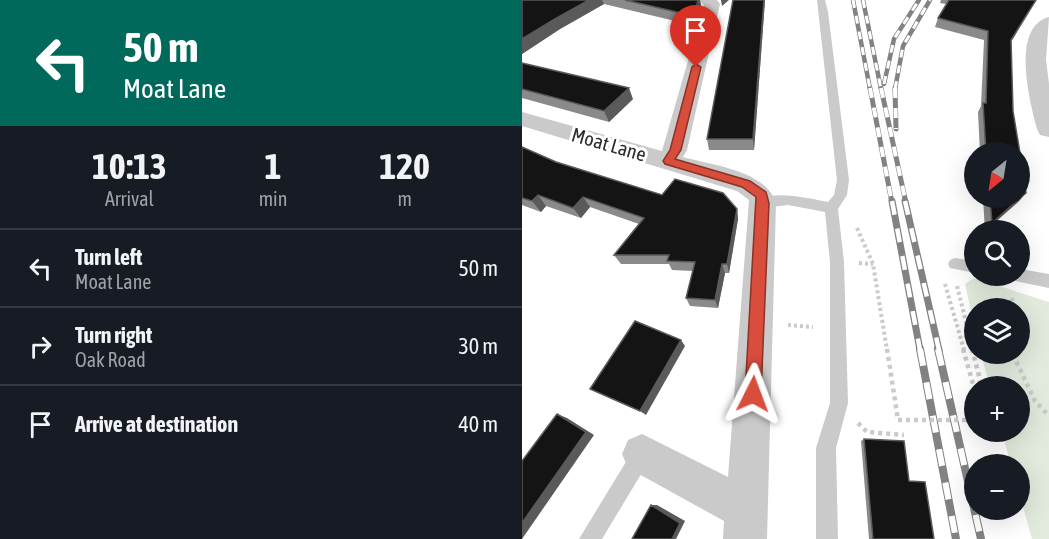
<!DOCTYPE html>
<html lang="en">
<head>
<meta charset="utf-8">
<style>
  :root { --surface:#171b24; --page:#242831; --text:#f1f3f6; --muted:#9ea1a6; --line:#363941 }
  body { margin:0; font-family:"Asap Condensed",sans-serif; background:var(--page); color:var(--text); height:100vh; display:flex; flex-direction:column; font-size:22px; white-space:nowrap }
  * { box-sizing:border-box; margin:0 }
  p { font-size:20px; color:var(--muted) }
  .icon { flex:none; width:33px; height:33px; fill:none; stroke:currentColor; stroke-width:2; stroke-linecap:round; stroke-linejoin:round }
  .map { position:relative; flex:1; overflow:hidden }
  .sheet { display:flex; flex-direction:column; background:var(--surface); width:522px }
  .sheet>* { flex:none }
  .hud { background:#00695c; color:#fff; overflow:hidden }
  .needle { width:39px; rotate:210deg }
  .fabs { position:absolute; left:442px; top:142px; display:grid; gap:12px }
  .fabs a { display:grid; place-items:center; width:66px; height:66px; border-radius:50%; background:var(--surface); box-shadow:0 6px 24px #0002; font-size:30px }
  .pin { position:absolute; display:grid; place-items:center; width:51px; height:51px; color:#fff; margin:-62px -26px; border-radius:50% 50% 50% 0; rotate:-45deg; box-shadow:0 0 6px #0007 }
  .pin .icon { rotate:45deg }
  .me { position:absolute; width:66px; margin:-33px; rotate:3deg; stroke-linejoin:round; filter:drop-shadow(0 0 4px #0008) }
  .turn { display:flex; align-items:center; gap:21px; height:126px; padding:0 24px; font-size:27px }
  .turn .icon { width:78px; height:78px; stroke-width:2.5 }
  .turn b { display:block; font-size:42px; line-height:51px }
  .eta { display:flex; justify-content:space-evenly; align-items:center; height:102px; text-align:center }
  .eta b { font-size:36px; font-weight:700; line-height:42px }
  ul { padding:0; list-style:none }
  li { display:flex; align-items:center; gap:18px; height:78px; padding:0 24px; border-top:2px solid var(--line) }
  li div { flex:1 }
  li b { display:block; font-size:22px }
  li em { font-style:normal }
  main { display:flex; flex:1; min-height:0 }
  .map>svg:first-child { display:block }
  .green { fill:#e1eadc }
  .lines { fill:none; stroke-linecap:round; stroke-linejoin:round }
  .path-far1 { stroke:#cacaca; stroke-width:4; stroke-dasharray:3 3; stroke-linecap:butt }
  .path { stroke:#cacaca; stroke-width:4.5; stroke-dasharray:4 4; stroke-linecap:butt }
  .service { fill:#cacaca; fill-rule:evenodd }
  .minor { fill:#cacaca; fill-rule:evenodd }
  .tertiary { fill:#cacaca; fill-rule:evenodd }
  .rail-far3-casing { stroke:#828282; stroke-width:4.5 }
  .rail-far2-casing { stroke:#828282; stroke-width:5 }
  .rail-far1-casing { stroke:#828282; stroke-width:7 }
  .rail-casing { stroke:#828282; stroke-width:8 }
  .rail-far3 { stroke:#fff; stroke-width:3; stroke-dasharray:8; stroke-linecap:butt }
  .rail-far2 { stroke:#fff; stroke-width:4; stroke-dasharray:10; stroke-linecap:butt }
  .rail-far1 { stroke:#fff; stroke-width:4.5; stroke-dasharray:14; stroke-linecap:butt }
  .rail { stroke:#fff; stroke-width:6; stroke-dasharray:17; stroke-linecap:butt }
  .path-bridge { stroke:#cacaca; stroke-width:4.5; stroke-dasharray:4 4; stroke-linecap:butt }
  .wall { fill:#8a8a8a }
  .shaded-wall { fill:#5a5a5a }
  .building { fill:#141414; stroke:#5a5a5a; stroke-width:1.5 }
  .route { fill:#d84d3c; stroke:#8c3227; stroke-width:1.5 }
  .labels { text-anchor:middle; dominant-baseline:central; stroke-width:6; stroke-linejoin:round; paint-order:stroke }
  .street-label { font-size:20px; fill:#2d2d2d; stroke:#fff }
</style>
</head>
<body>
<main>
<section class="sheet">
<div class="hud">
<div class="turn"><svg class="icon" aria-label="left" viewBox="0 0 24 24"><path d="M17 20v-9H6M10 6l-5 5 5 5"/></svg><div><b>50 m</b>Moat Lane</div></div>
</div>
<div class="eta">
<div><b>10:13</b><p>Arrival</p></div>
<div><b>1</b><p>min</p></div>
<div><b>120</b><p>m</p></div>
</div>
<ul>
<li><svg class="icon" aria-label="left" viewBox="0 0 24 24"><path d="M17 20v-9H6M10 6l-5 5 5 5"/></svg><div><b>Turn left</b><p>Moat Lane</p></div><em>50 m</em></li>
<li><svg class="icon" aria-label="right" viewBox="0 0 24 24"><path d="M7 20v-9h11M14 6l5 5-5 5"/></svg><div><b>Turn right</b><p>Oak Road</p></div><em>30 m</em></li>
<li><svg class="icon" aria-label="arrive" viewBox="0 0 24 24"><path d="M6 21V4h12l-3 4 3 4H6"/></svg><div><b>Arrive at destination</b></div><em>40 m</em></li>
</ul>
</section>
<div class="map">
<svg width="527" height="539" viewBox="0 0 527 539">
  <rect width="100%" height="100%" fill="#fff"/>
  <path class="green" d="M452,278L527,302V539H510L498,497V465H489L480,432H498V387H468L459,354H498V309H453V329L443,284Z"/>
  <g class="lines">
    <g class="path-far1">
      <path d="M335,228L351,264L365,350"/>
      <path d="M337,263L351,264"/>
      <path d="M423,284L442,350"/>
      <path d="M435,286L451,350"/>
      <path d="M490,298L491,309"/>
      <path d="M266,325L291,327"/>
    </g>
    <g class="path">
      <path d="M365,349L376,420"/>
      <path d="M441,349L453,391"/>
      <path d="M450,349L460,387"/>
      <path d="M493,354L494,361L513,401L527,416"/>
      <path d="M336,423L345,432L382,435"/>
    </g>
    <g class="service">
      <path d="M295,0H303L306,12L327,180L325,195L316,209L322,262L326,403L314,448L316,539H294V448L308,403V262L303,212L266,205L241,208L234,203C246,188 290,199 306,202L312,195L315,180Z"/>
      <path d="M433,258L453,261V273L428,268L426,264L428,260Z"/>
      <path d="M498,269L527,274V288L493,281L490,276H498Z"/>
      <path d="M120,444L127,447L130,454L127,461L80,539H57L113,447Z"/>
    </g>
    <path class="minor" d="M177,0H195L198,4L165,150L161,157C190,165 245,171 254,203L245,539H201L202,521L106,468L100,454L106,440L120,434L206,477L227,200L215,191L0,126V112L140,151L182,5Z"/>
    <path class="tertiary" d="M527,17L524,60L527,84V137L518,135L515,129C508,103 488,27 527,17Z"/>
    <g class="rail-far3-casing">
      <g id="rail-far3">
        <path d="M331,0L348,89"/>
        <path d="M341,0L359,89"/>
        <path d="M362,84L372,39L397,0"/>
        <path d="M373,89L381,46L408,0"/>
      </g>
    </g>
    <g class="rail-far2-casing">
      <g id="rail-far2">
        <path d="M348,88L370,203"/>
        <path d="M359,88L384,203"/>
        <path d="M373,88L374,129"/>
      </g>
    </g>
    <g class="rail-far1-casing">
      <g id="rail-far1">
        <path d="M370,201L398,350"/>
        <path d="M383,201L417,350"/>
      </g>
    </g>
    <g class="rail-casing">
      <g id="rail">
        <path d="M398,349L434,539"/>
        <path d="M416,349L459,539"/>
      </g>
    </g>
    <use href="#rail-far3" class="rail-far3"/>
    <use href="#rail-far2" class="rail-far2"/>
    <use href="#rail-far1" class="rail-far1"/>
    <use href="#rail" class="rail"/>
    <path class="path-bridge" d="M376,420H453"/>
  </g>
  <g class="wall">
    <path d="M0,0H178L179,6L174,26L82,4L38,29L0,54Z"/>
    <path d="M243,0L232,150H187L185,139Z"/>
    <path d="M419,0H514L489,42L491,111L498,153H458L456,112L459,106L462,40L413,27L416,18L424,4L418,3Z"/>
    <path d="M0,63L111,99L87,122L0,98Z"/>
    <path d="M0,147L34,162L140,195L215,209L216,219L207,273H203L196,308L168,306L164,298L171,271L150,270L147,264H99L92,255L117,224L68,207L59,218L24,206L19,212L0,205Z"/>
    <path d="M504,193L497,201L463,231L461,198H498Z"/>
    <path d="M342,439L412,539H347L339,441Z"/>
  </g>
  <g class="shaded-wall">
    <path d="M67,0H80L82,4L38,29L0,54V39L33,19Z"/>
    <path d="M176,0H178L179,6L174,26L172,16Z"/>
    <path d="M199,0H207L200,6Z"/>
    <path d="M242,0H243L232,150L231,139Z"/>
    <path d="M514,0L484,50L489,40Z"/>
    <path d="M107,88L111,99L87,122L82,111Z"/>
    <path d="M504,193L497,201L463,231L470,223Z"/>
    <path d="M16,195L24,206L19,212L10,201Z"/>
    <path d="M61,197L68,207L59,218L51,208Z"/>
    <path d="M215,209L216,219L207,273L205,264Z"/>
    <path d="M200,264L203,273L196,308L193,300Z"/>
    <path d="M159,340L163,346L124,415L118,411Z"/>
    <path d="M35,414L45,418L72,435L0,539V523Z"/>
    <path d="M129,505H135L163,521L154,539H150Z"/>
  </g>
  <g class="building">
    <path d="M0,0H67L33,19L0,39Z"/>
    <path d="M103,0H176L172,16Z"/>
    <path d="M211,0H242L231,139H185Z"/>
    <path d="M427,0H514L489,40L491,111L498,153H464L461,103H464L466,31L416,18Z"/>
    <path d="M0,63L107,88L82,111L0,89Z"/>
    <path d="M0,147L34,162L140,195L153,179L201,193L215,209L205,264H200L193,300L164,298L173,262L145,261L147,255H92L122,218L61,197L51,208L16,195L10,201L0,198Z"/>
    <path d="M498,155L504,193L498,198Z"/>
    <path d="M468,198H498L470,223Z"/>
    <path d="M113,321L159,340L118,411L68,389Z"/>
    <path d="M35,414L64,432L0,523V461Z"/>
    <path d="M342,439L382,441L387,481L403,482L412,539H351Z"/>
    <path d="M129,505L158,523L150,539H110Z"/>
  </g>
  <path class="route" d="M174,64L179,67L159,150L153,159L228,181L244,192L247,203L239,394L237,400L231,402L225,400L223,394L234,197L220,187L143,164L141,161L148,150L170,67Z"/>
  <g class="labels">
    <g class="street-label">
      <text transform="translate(87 144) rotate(16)">Moat Lane</text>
    </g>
  </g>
</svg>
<div class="fabs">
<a><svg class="needle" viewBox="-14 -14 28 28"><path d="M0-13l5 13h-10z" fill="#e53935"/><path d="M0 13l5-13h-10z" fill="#9ea1a6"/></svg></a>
<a><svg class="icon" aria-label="search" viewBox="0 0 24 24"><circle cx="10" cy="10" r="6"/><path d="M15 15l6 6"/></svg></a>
<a><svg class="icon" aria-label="layers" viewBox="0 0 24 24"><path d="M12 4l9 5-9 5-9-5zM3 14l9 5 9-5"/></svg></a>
<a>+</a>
<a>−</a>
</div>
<div class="pin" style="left:174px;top:67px;background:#d93025"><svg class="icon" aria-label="arrive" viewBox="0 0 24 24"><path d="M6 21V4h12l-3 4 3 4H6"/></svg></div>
<svg class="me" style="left:231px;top:394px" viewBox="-20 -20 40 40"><path d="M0-17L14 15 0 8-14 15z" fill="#d84d3c" stroke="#fff" stroke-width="4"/></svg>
</div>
</main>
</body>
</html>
